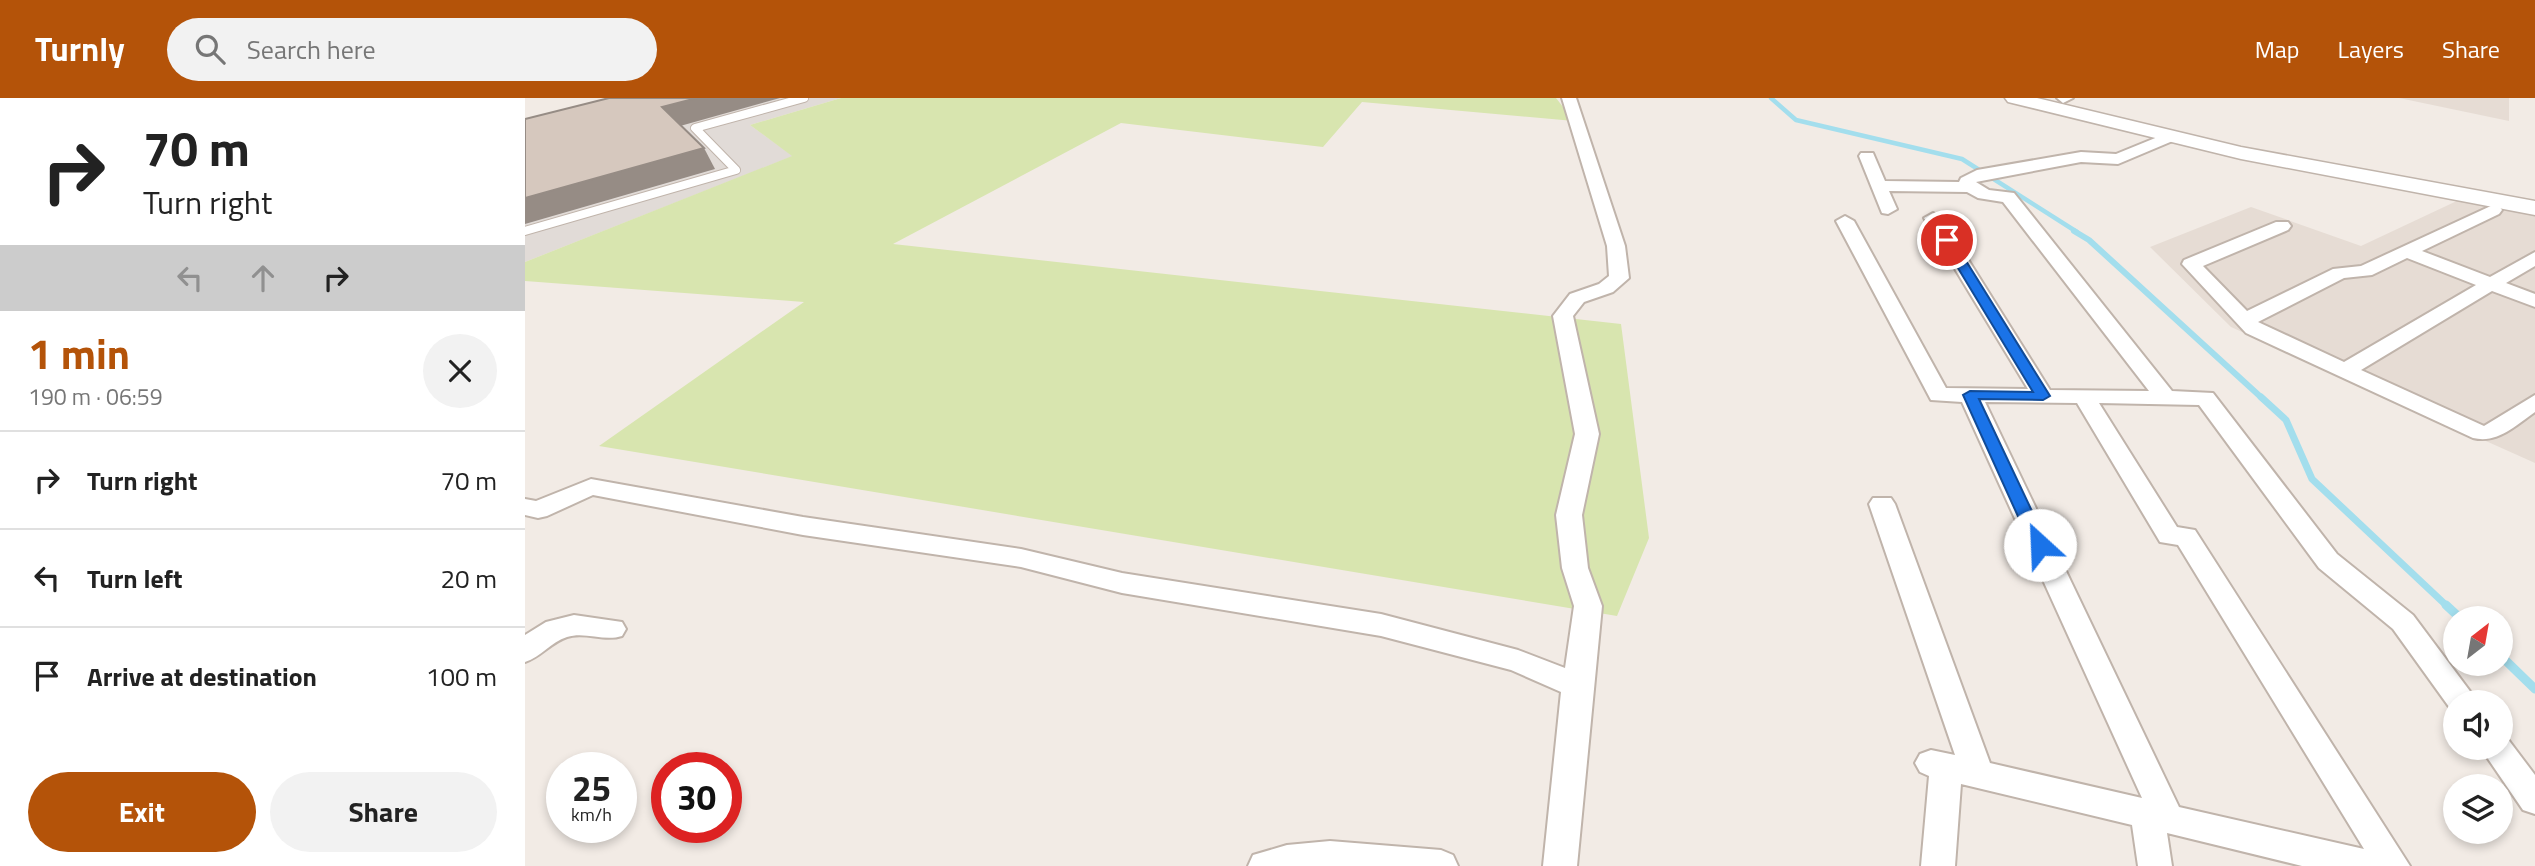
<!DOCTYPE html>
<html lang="en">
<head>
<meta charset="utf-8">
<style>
  :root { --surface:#fff; --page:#f2f2f2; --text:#222; --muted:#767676; --line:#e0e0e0; --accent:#b45309 }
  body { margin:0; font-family:"Titillium Web",sans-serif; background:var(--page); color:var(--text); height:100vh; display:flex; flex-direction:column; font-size:26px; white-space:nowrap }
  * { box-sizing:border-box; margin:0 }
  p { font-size:23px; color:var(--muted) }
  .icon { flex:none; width:38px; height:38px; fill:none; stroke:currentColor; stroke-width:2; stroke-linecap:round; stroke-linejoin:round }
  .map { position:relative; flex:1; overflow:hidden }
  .drawer { display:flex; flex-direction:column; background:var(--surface); width:525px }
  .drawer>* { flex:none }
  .banner { background:#fff; color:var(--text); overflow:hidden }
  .needle { width:46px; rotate:31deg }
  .buttons { position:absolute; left:1918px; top:508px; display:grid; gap:14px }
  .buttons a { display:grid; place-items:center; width:70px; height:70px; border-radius:50%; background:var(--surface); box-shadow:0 4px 10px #0003; font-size:35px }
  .speed { position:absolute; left:21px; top:654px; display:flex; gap:14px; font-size:35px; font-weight:700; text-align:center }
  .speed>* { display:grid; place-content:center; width:91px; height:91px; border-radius:50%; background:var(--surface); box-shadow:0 4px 10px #0003; line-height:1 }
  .speed small { font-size:18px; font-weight:400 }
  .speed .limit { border:10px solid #d22; background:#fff; color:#111 }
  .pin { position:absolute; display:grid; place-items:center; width:60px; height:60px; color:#fff; margin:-30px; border:4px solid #fff; border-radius:50%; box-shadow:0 2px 7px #0007 }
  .me { position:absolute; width:77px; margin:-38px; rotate:335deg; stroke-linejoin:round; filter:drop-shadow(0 0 5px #0008) }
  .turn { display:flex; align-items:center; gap:24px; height:147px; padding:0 28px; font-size:32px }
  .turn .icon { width:91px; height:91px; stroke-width:2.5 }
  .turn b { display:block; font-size:49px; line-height:60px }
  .lanes { display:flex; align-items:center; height:66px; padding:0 28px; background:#0003; justify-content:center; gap:35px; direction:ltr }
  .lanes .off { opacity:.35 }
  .round { display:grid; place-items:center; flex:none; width:74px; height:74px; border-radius:37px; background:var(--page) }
  .overview { display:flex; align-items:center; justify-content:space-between; height:119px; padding:0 28px }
  h1 { font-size:42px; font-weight:700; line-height:52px; color:var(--accent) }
  .button { display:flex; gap:14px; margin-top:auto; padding:14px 28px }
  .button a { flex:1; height:80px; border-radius:42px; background:var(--accent); color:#fff; font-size:28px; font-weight:700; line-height:80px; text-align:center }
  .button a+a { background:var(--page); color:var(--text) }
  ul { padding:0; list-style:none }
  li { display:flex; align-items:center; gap:21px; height:98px; padding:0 28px; border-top:2px solid var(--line) }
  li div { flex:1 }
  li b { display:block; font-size:26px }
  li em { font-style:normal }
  header { display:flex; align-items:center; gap:42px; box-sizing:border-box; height:98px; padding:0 35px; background:var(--accent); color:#fff }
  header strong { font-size:33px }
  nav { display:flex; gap:38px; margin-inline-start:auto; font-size:24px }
  .search { width:490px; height:63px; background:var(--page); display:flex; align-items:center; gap:18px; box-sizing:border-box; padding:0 24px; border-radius:38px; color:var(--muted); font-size:26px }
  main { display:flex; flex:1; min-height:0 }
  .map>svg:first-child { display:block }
  .residential { fill:#e6dcd4 }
  .industrial { fill:#e1dbd7 }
  .green { fill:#d8e5af }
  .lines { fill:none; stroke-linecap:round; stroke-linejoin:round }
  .stream-far3 { stroke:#a3deed; stroke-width:4.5 }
  .stream-far2 { stroke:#a3deed; stroke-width:6 }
  .stream-far1 { stroke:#a3deed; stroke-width:7 }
  .stream { stroke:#a3deed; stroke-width:9 }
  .service-casing { stroke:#c0b4ab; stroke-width:10 }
  .minor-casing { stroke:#c0b4ab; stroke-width:4 }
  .tertiary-casing { stroke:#c0b4ab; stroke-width:3 }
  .service { stroke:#fff; stroke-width:8 }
  .minor { fill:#fff; fill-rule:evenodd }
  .tertiary { fill:#fff; fill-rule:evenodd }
  .shaded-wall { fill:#968c85 }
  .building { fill:#d6c8be; stroke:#968c85; stroke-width:2 }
  .route { fill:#1a73e8; stroke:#114b97; stroke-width:2 }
</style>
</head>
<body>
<header>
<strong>Turnly</strong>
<div class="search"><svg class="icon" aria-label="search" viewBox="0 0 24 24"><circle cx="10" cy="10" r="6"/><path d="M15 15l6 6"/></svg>Search here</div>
<nav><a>Map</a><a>Layers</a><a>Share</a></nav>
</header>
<main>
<section class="drawer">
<div class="banner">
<div class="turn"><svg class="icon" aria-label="right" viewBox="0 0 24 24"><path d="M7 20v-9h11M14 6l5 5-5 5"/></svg><div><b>70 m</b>Turn right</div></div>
<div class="lanes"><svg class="icon off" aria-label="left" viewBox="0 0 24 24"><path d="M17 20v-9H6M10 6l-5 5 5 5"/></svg><svg class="icon off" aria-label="ahead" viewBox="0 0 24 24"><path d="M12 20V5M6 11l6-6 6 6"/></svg><svg class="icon" aria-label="right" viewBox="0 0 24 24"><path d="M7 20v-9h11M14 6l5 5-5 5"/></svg></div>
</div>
<div class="overview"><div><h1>1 min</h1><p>190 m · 06:59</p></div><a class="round"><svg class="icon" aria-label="close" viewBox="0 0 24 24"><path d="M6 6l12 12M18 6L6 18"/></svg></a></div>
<ul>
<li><svg class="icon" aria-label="right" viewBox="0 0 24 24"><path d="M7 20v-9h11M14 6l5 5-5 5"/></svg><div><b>Turn right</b></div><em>70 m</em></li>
<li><svg class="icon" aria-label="left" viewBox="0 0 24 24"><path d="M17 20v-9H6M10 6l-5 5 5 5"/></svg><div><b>Turn left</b></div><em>20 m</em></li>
<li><svg class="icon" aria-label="arrive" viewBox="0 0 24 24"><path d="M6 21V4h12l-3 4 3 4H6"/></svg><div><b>Arrive at destination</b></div><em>100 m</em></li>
</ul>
<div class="button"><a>Exit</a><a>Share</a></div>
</section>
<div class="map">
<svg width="2010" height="768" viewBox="0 0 2010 768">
  <rect width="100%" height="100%" fill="#f2ebe5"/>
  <g class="residential">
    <path d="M1874,0H1984V23Z"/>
    <path d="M1936,101L2010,117V365L1706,229L1625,149L1726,109L1836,148Z"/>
  </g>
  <path class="industrial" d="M140,0H316L225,27L268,58L0,164V33Z"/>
  <path class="green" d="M316,0H1031L1049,23L837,4L798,49L596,25L368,146L1096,226L1124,440L1092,518L74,348L279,204L0,183V164L267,58L225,27Z"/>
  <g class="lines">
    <path class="stream-far3" d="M1246,0L1271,22L1437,61L1552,134"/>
    <path class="stream-far2" d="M1549,133L1564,142L1738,301"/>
    <path class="stream-far1" d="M1736,299L1761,322L1787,381L1923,509"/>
    <g class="stream">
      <path d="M1921,507L1935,520"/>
      <path d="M1976,558L2010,591"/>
    </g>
    <g class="service-casing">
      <path id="service" d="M0,133L211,72L170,30L279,0"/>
    </g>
    <g class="minor-casing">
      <g id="minor">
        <path d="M1037,0H1051L1100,148L1104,180L1088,194L1059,204L1048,218L1074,336L1057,417L1063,470L1077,508L1052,768H1018L1036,594L986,572L856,538L597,495L496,469L278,437L68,397L22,418L13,420L0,417V401L11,403L66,381L278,419L496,451L597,475L856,516L993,552L1040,570L1049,508L1037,470L1031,417L1050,336L1028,218L1045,196L1074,186L1084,178L1082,148Z"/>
        <path d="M1532,0H1548L1538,5Z"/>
        <path d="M1645,34L1653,39L1650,42L1593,66L1556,64L1451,84L1464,92L1489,95L1647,293L1688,295L1812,456L1888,517L1953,604H1930V614L1927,613L1868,531L1794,470L1674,307L1574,305L1652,429L1670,432L1885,768H1777L1642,735L1647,768H1613L1607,727L1436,686L1430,768H1396L1404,678L1395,674L1390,665L1395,656L1406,652L1430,657L1344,406L1348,400H1366L1370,406L1465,665L1617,700L1437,304L1406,302L1311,123L1320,118L1329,123L1421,290L1503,291L1399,120L1408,115L1417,120L1525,292L1624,293L1478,104L1453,100L1442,94L1364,93L1372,111L1363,116L1357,115L1334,58L1336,55H1348L1360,83L1434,84L1436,80L1452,72L1556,54L1591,56ZM1460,304L1552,305L1635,444L1653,447L1839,751L1654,709Z"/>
        <path d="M1968,107L1974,108L1977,112L1974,116L1897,153L1965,179L2010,154V168L1981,185L2010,196V209L1967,193L1836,272L1959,328L2010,297V314C1991,327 1973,346 1948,340L1721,235L1657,166L1659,162L1751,124H1763L1766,128L1763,132L1678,168L1722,213L1808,171L1836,168ZM1882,160L1951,187L1819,264L1733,224L1819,180L1847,177Z"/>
        <path d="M49,517L97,524L101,531L97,538C79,544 60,533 42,539C26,544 16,559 0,564V537L21,524Z"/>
        <path d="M1976,638L1982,640L2010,677V716L1998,712L1955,649H1976Z"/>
        <path d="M805,743L916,752L928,757L933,768H723L728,757L762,747Z"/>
      </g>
    </g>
    <g class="tertiary-casing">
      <path id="tertiary" d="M1480,0H1512L1716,49L2010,103V117L1716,61L1483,4Z"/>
    </g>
    <use href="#service" class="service"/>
    <use href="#minor" class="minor"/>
    <use href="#tertiary" class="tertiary"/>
  </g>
  <g class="shaded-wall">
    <path d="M172,0H255L148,30L137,9Z"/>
    <path d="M179,50L190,71L0,126V100Z"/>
  </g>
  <path class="building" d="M84,0H172L137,9L179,50L0,100V21Z"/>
  <path class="route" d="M1422,139L1428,142L1525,298L1518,302L1454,301L1523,447L1521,451L1515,453L1506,447L1438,297L1445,293L1508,294L1416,142Z"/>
</svg>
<div class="buttons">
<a><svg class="needle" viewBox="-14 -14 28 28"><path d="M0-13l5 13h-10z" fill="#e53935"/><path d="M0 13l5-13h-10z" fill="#767676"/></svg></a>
<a><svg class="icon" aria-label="sound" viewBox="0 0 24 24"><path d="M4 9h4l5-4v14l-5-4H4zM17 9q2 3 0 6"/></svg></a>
<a><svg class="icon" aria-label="layers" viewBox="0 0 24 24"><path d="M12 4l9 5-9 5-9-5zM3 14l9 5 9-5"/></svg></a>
</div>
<div class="speed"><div>25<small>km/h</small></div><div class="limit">30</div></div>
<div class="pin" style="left:1422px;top:142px;background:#d93025"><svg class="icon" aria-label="arrive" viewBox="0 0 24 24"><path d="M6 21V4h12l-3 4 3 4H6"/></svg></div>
<svg class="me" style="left:1515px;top:447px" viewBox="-20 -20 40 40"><circle r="19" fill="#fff"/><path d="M0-13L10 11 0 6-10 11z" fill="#1a73e8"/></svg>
</div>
</main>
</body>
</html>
